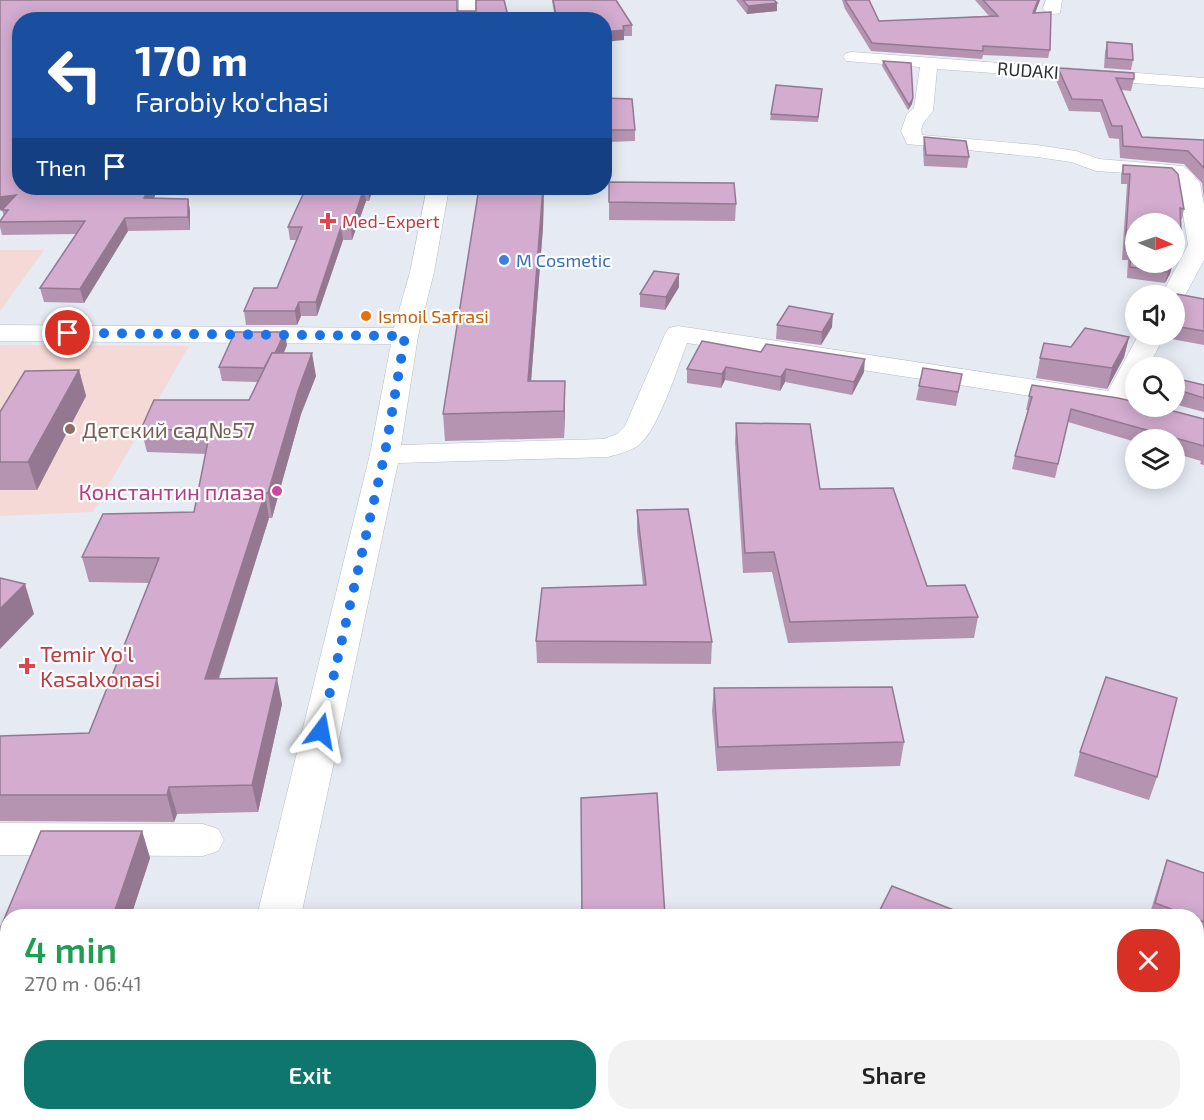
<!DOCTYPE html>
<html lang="en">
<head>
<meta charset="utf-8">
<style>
  :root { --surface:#fff; --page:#f2f2f2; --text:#222; --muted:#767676; --accent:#0f766e }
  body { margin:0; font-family:"Exo 2",sans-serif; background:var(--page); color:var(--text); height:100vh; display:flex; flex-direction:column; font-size:22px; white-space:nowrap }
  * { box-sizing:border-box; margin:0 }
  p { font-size:20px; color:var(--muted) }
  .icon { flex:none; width:33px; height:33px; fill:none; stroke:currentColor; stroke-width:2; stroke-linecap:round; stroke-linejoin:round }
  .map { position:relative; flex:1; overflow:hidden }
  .panel { position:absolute; left:0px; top:909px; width:1204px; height:212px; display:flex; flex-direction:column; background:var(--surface); border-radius:24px 24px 0 0; box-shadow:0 3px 15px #0003 }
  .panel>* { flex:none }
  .top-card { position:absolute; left:12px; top:12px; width:600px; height:183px; border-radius:24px; box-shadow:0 3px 15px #0003; background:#1a4fa0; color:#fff; overflow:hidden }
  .needle { width:39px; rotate:92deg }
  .tools { position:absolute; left:1125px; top:213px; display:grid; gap:12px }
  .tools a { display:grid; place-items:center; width:60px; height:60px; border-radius:50%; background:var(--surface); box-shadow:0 3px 15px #0003; font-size:30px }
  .pin { position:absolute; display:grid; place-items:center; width:51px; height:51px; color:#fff; margin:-26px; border:3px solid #fff; border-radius:50%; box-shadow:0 2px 6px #0007 }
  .me { position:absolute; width:66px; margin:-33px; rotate:13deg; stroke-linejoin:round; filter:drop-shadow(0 0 4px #0008) }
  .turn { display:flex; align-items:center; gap:21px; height:126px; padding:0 24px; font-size:27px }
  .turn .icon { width:78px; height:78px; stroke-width:2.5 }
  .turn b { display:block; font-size:42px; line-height:51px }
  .then { display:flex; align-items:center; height:57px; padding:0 24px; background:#0003; gap:12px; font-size:22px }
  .round { display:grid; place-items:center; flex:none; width:63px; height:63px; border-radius:24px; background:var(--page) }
  .head { display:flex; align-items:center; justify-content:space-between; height:102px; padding:0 24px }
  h1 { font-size:36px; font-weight:600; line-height:45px; color:#1e9e55 }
  .primary-button { display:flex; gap:12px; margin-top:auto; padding:12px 24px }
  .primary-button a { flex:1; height:69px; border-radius:24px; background:var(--accent); color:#fff; font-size:24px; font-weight:600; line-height:69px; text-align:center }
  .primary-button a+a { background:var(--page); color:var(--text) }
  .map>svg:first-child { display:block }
  .education { fill:#f4d9d6 }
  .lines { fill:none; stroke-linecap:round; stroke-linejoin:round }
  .minor-casing { stroke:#b9bdc5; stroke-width:1 }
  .minor { fill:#fff; fill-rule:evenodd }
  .wall { fill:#b594b2 }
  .shaded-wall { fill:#947891 }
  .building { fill:#d3accf; stroke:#947891; stroke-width:1.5 }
  .route { stroke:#1a73e8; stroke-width:10; stroke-dasharray:0 18 }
  .health-dot { fill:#e0444e; stroke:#fff; stroke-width:2 }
  .shop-dot { fill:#3f7fe0; stroke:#fff; stroke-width:2 }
  .food-dot { fill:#e8710a; stroke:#fff; stroke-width:2 }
  .education-dot { fill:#8d6e63; stroke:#fff; stroke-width:2 }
  .hotel-dot { fill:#d1479c; stroke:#fff; stroke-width:2 }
  .labels { text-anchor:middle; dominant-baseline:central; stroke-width:4.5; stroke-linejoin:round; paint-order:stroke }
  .far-street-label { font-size:18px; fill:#2b2d30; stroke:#fff }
  .far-health-label { font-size:18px; fill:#be3a42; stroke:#fff; text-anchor:start }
  .far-shop-label { font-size:18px; fill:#366cbe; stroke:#fff; text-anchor:start }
  .far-food-label { font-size:18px; fill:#c56008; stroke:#fff; text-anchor:start }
  .education-label { font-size:22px; fill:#785e54; stroke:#fff; text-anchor:start }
  .hotel-label { font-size:22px; fill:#b23c85; stroke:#fff; text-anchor:end }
  .health-label { font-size:22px; fill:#be3a42; stroke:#fff; text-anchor:start }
</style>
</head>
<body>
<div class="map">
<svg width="1204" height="1120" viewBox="0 0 1204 1120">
  <rect width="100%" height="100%" fill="#e6eaf3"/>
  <g class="education">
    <path d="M0,250H44L0,311Z"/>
    <path d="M0,345L189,346L93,512L0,516Z"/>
  </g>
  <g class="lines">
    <g class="minor-casing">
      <g id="minor">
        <rect x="459" y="0" width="16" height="20"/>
        <path d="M1046,0H1062L1060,13C1052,15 1047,14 1043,8Z"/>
        <path d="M852,52L1204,78V88L937,69L933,111C928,118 919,124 922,135L1037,145L1076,151L1099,159L1183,166L1191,172L1200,183L1204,205V260L1182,301L1174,303V296H1161L1188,245L1178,183L1171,176L1096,171L1071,162L1037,157L907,144L901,131L907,114L914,108L920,67L846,61L843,57L846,53Z"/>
        <path d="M427,188H449L434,272L418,336L401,445L604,439L617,434L625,426L665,334L669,328L678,326L1108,391L1139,334H1165L1148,368H1136V392L1133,397H1136V406H1150L1146,412L1136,414L1115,409L687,343C677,369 659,428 639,445C631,451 618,454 608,457L398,463L301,916H257L370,454L391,344L0,341V325L394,328L410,272Z"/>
        <path d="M0,823L203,824L218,829L224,840L218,851L203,856L0,855Z"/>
        <path d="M203,1113H253L251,1120H201Z"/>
      </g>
    </g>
    <use href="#minor" class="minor"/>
  </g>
  <g class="wall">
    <path d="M0,0H457V11L509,20H20V188H154L155,196L154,198L188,199L190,211V230L128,231L84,303L44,302L40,288L76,234L2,235L0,227V222L4,216L2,210L3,209Z"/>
    <path d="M552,0H616L632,25V36H624V40L604,20H555Z"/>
    <path d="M736,0H774L777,3V11L747,14Z"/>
    <path d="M842,0H869L879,21L989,16L975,0H1040L1035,13L1050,50L1048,58L983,55L982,59L871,51L845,9Z"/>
    <path d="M1107,42L1133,60L1131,70L1104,68L1105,52Z"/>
    <path d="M883,61L913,98L912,104L908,110L882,66Z"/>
    <path d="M1058,68L1134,79L1131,91L1121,90L1142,137L1204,140V200L1202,183L1184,164L1120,158L1119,139L1109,138L1100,112L1069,111L1056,80Z"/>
    <path d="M822,89L818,122L770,120L771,114Z"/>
    <path d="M604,98L635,130V141L608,142L604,121Z"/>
    <path d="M924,137L969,157L967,168L924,166L923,148Z"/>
    <path d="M1123,165L1184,209L1182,219H1180L1181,232L1179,243L1176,242L1174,248V224H1136L1173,262L1170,274L1165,283L1127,278L1128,260H1122L1127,184H1121V175Z"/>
    <path d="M609,182L736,204L735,221L609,220Z"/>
    <path d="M373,188L369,201H366L352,240H343L317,316H301L297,325H246L244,311L277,288L296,240H290L288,227L331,190Z"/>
    <path d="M479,188H544L543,227L531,381L565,408L564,438L445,441L443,414Z"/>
    <path d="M679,274V287L665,310L640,307V294Z"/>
    <path d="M1204,299V345L1166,338V334H1174V304Z"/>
    <path d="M777,325L832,327L821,345L776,339Z"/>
    <path d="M1129,337L1124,357L1107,389L1036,378L1040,358L1071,347Z"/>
    <path d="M702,341L864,372L852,395L785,382L780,391L725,380L721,388L687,383V369Z"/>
    <path d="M287,345L284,353L316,376L301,414L272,518H269L219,679L282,704L258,812L177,814L174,822L0,821V736L89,733L149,583L89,582L82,557L194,512L206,454L147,452L141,429L249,400L258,382L222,381L219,367Z"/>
    <path d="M79,370L86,396L37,490H0V412Z"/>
    <path d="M962,374L956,406L916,400L919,386Z"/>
    <path d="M1174,378L1204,385V412L1174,404Z"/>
    <path d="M1029,396L1204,419V465L1200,464L1201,461L1174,453V440H1136V442L1068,422L1055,478L1012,469L1015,456L1028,410H1026Z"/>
    <path d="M736,423L820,489L927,586L978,617L974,638L788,643L772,572L743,573L735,442Z"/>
    <path d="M637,510L712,642L711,664L537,663L536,641L643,585L637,532Z"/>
    <path d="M714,688L904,742L900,766L717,771L712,711Z"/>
    <path d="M1080,752L1157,777L1149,800L1074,776Z"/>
    <path d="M41,831H142L150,858L131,916H8V1059L0,1058V929Z"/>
    <path d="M1167,860L1204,873V949L1197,947V916H1149L1159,884Z"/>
    <path d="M1197,1055L1204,1120H876L875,1113H1197Z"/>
  </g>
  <g class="shaded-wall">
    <path d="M1038,0H1040L1032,21L1033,13Z"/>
    <path d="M777,3V11L747,14L748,6Z"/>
    <path d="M624,30V40L604,42V32Z"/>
    <path d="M913,98L912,104L908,110L909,105Z"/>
    <path d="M150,188H154L155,196L146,211L144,198Z"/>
    <path d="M364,188L366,201L352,240L351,227Z"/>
    <path d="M368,188H373L369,201Z"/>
    <path d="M543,188H544L543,227L529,408L528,381Z"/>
    <path d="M16,195L19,208L0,210V197Z"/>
    <path d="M188,199L190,211V230L188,217Z"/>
    <path d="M125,218L128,231L84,303L80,289Z"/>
    <path d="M341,227L343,240L317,316L316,302Z"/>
    <path d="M1173,263L1170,274L1165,283L1168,272Z"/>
    <path d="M679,274V287L665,310L666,297Z"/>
    <path d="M299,302L301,316L297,325L295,311Z"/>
    <path d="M833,314L832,327L821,345L822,332Z"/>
    <path d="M285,332L287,345L270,382L267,368Z"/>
    <path d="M1129,337L1124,357L1107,389L1112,368Z"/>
    <path d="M312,353L316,376L301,414L272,518L268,493L298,391Z"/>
    <path d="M865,359L864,372L852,395L854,382Z"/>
    <path d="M726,367L725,380L721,388L722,374Z"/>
    <path d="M786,369L785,382L780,391L781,377Z"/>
    <path d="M79,370L86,396L37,490L28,462Z"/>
    <path d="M565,381V408L564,438V411Z"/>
    <path d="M265,493L269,518L210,705L205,679Z"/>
    <path d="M25,584L34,614L0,649V609Z"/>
    <path d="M277,678L282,704L258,812L252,785Z"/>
    <path d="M169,787L177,814L174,822L167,795Z"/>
    <path d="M142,831L150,858L131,916H113Z"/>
  </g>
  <g class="building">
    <path d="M0,0H457V11H476V0H504L509,20H20V188H150L144,198L188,199V217L125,218L80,289L40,288L85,221L0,222V221L8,210H2L16,195L0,197Z"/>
    <path d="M553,0H616L632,25L623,26L624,30L604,32V20H557Z"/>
    <path d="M743,0H774L777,3L748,6Z"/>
    <path d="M845,0H869L879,21L998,16L983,0H1038L1033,13L1051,12L1050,50L983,46V51L872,43Z"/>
    <path d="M1107,42L1132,44L1133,60L1107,58Z"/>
    <path d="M883,61L911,63L913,98L909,105Z"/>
    <path d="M1058,68L1134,73V79L1116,78L1142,137L1204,140V168L1188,151L1123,146L1122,126H1112L1102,100L1072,99Z"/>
    <path d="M776,85L822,89L818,117L771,114Z"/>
    <path d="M604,98L632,99L635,130H608L604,110Z"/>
    <path d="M924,137L966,141L969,157L926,155Z"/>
    <path d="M1123,165L1172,168L1178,174L1184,209L1180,208L1181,232H1176V242H1174V224H1136V262H1173L1168,272L1130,267L1131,250L1125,249L1130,174H1123Z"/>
    <path d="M609,182L734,183L736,204L609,202Z"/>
    <path d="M332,188H368H364L351,227H341L316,302H299L295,311H244L254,288H277L302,227H288L305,190H331Z"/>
    <path d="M479,188H543L528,381H565L564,411L443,414Z"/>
    <path d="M654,271L679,274L666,297L640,294Z"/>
    <path d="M1177,294L1204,299V331L1174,326V304Z"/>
    <path d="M789,306L833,314L822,332L777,325Z"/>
    <path d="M1085,328L1129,337L1112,368L1040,358L1044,343L1071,347Z"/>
    <path d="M235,332H285L275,353H272L264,368L219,367Z"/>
    <path d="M702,341L761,352L766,344L865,359L854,382L786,369L781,377L726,367L722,374L687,369Z"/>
    <path d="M272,353H312L298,391L268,493H265L205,679L277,678L252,785L169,787L167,795H0V736L89,733L159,558L82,557L103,514L194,512L210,431L141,429L154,400H249Z"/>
    <path d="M923,368L962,374L958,392L919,386Z"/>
    <path d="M79,370L28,462H0V412L25,371Z"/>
    <path d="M1174,378L1204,385V398L1178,390H1174Z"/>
    <path d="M1032,385L1118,398L1136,402V406H1154L1204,419V446L1071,409L1058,464L1015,456L1032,397L1029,396Z"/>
    <path d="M736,423L810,424L820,489L893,488L927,586L965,585L978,617L790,622L774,552L745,553Z"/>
    <path d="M688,509L712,642L536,641L542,588L646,585L637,510Z"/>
    <path d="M0,578L25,584L0,609Z"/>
    <path d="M1106,677L1177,698L1157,777L1080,752Z"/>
    <path d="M892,687L904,742L718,747L714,688Z"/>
    <path d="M657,793L665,916H582L581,798Z"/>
    <path d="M41,831H142L113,916H8V1032H0V929Z"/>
    <path d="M1167,860L1204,873V922L1197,919V916H1190L1155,903Z"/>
    <path d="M892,886L969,916H877Z"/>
    <path d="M1197,1055H1204V1120H888L886,1113H1197Z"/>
    <path d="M0,1074H8V1113H59L64,1120H0Z"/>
    <path d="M295,1113H805V1120H294Z"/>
  </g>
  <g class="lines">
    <path class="route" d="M68,333L405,336L385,453L321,731"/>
  </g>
  <g class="health-dot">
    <path d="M325 212h6v6h6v6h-6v6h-6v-6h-6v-6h6z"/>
    <path d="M24 657h6v6h6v6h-6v6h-6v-6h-6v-6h6z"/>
  </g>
  <circle class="shop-dot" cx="504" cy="260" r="6"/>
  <circle class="food-dot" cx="366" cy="316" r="6"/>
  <circle class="education-dot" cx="70" cy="429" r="6"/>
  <circle class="hotel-dot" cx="277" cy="491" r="6"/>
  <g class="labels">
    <g class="far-street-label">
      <text transform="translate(1028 70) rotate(4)">RUDAKI</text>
    </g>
    <g class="far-health-label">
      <text x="342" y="221">Med-Expert</text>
    </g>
    <g class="far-shop-label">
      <text x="516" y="260">M Cosmetic</text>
    </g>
    <g class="far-food-label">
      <text x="378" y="316">Ismoil Safrasi</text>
    </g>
    <g class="education-label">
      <text x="82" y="429">Детский сад№57</text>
    </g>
    <g class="hotel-label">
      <text x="265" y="491">Константин плаза</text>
    </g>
    <g class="health-label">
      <text x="40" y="653">Temir Yo'l<tspan x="40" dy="25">Kasalxonasi</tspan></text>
    </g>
  </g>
</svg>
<div class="tools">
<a><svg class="needle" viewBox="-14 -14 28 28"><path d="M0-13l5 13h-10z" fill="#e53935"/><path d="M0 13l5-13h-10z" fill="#767676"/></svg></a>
<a><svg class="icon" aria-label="sound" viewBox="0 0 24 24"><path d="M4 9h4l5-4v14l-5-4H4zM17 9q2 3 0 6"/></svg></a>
<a><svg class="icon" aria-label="search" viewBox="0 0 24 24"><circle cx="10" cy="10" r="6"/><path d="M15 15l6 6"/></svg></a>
<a><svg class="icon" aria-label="layers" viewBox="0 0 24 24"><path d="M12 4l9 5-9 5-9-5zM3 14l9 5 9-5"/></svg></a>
</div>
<div class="pin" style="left:68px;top:333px;background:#d93025"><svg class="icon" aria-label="arrive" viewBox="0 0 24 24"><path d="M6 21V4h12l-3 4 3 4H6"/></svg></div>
<svg class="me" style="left:321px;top:731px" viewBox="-20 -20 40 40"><path d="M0-17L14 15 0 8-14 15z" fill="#1a73e8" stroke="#fff" stroke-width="4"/></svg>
<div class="top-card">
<div class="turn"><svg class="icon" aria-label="left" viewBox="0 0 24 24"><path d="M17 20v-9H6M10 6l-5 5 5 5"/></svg><div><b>170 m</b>Farobiy ko'chasi</div></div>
<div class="then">Then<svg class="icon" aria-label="arrive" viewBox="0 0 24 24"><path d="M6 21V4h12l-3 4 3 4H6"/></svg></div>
</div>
<section class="panel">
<div class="head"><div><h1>4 min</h1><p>270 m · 06:41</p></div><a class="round" style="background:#d93025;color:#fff"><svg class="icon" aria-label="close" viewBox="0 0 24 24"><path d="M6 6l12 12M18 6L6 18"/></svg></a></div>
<div class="primary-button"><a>Exit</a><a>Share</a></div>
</section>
</div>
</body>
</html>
